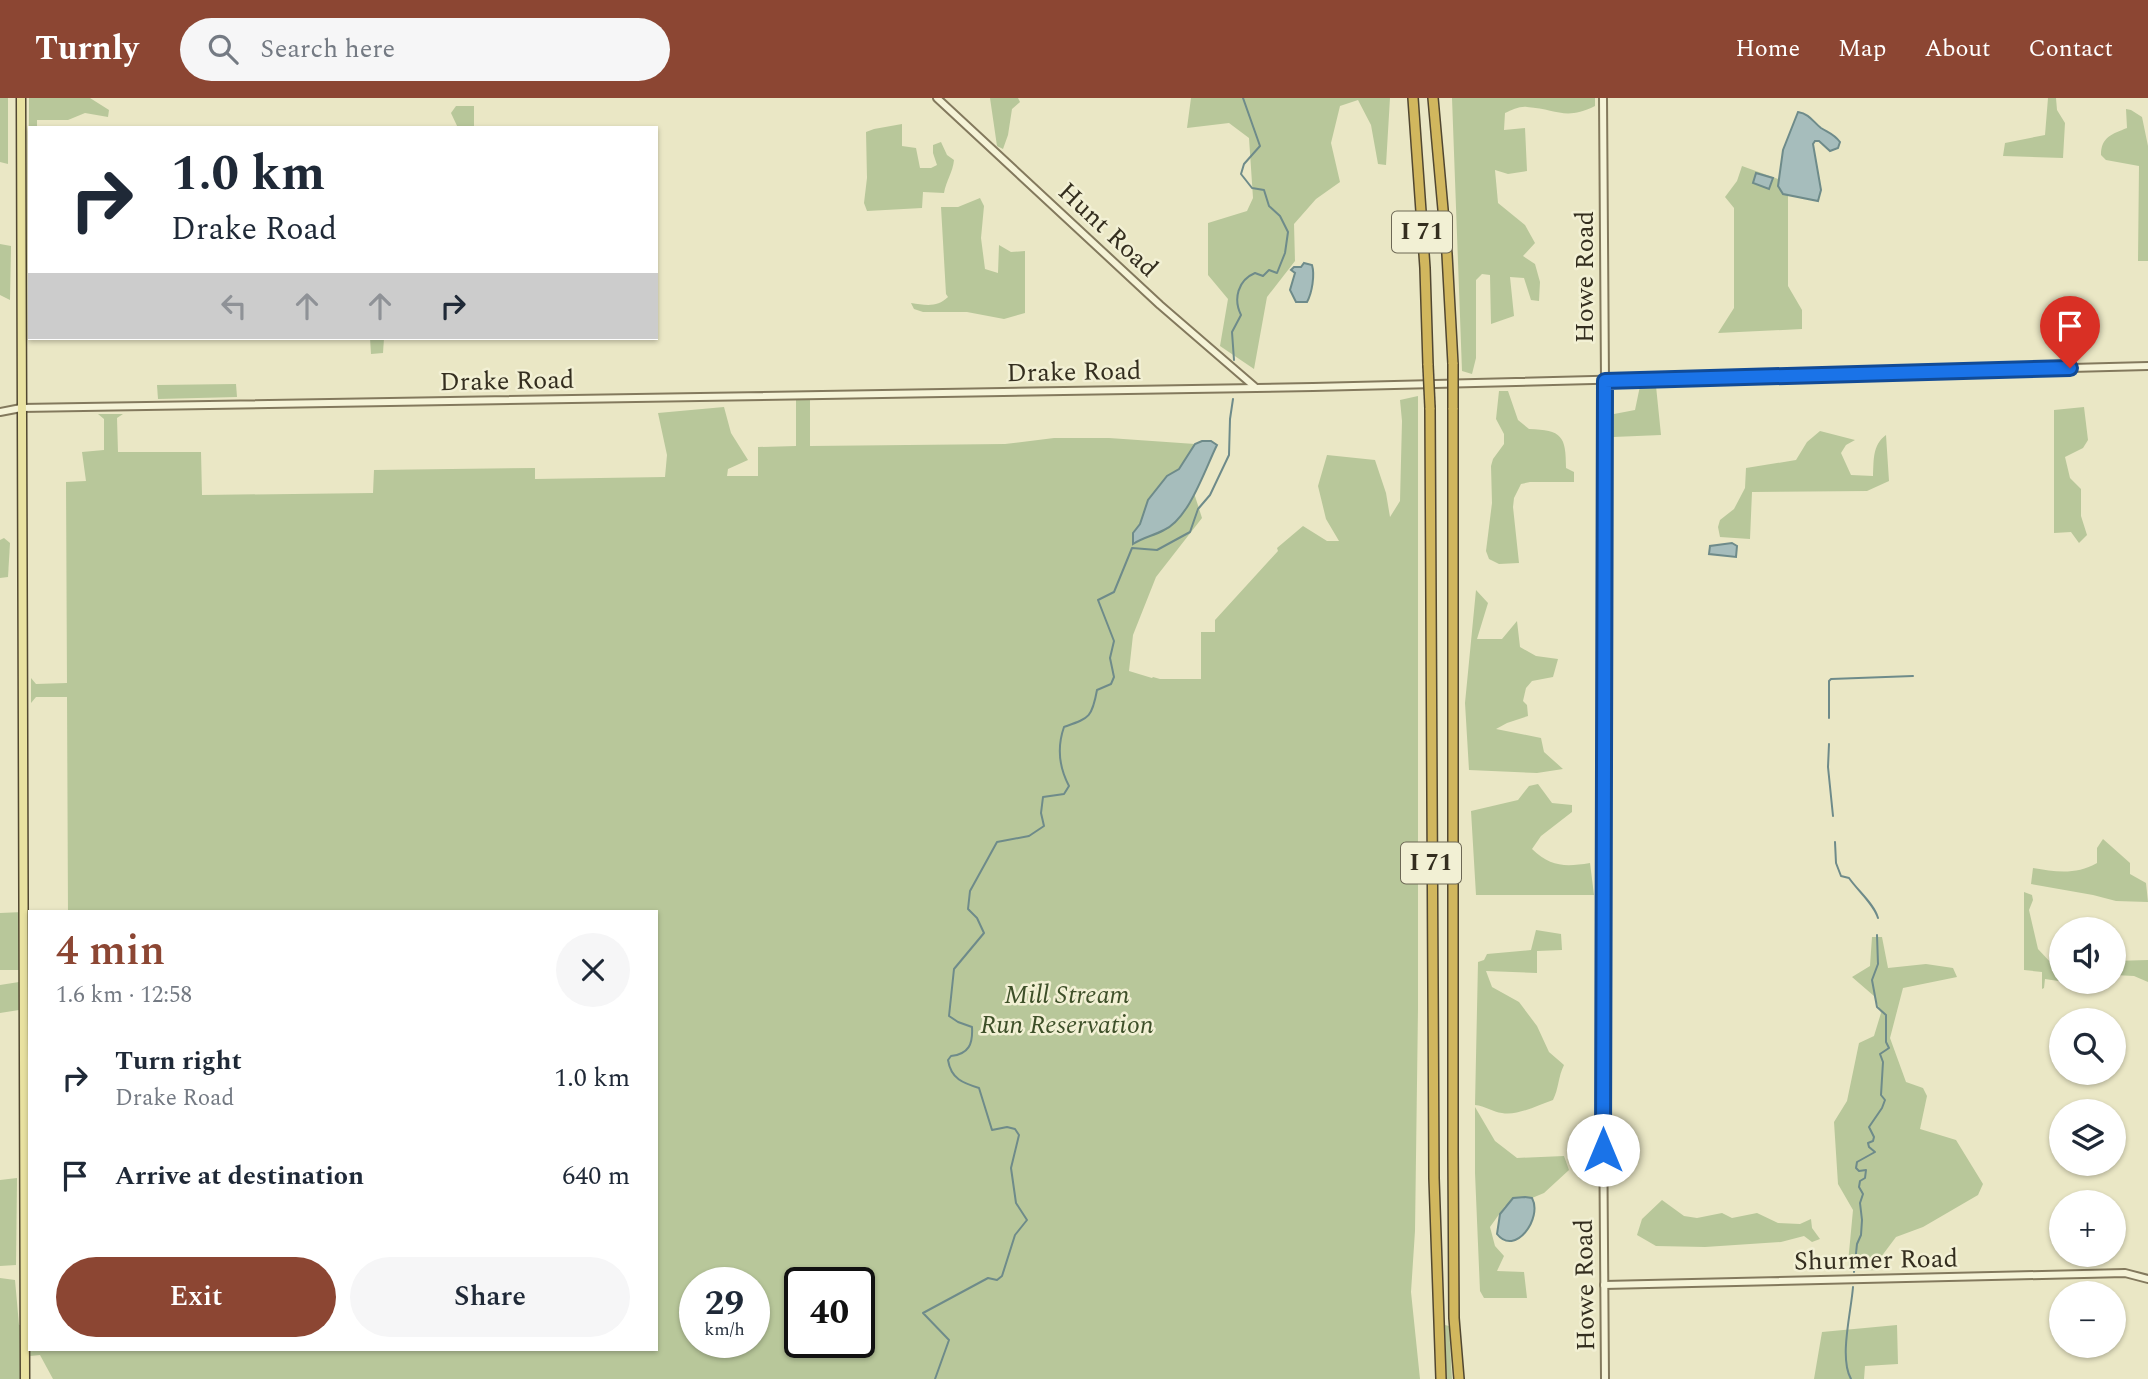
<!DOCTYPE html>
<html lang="en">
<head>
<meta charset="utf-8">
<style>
  :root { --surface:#fff; --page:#f6f6f7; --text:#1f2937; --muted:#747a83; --accent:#8c4633 }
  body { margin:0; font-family:Spectral,serif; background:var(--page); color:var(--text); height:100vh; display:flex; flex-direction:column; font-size:26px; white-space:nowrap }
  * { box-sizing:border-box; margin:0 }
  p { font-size:23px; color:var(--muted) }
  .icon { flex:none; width:38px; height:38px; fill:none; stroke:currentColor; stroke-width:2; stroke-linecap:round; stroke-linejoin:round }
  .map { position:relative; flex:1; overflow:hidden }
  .details { position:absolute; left:28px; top:812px; width:630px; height:441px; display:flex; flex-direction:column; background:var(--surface); border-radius:0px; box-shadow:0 2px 5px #0004 }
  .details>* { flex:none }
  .top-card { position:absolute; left:28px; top:28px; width:630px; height:214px; border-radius:0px; box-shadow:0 2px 5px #0004; background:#fff; color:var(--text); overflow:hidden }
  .fabs { position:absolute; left:2049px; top:819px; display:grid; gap:14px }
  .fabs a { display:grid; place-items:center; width:77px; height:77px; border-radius:50%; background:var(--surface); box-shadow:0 2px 5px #0004; font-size:35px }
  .speed { position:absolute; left:679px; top:1169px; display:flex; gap:14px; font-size:35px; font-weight:700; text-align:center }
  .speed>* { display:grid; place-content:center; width:91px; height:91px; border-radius:50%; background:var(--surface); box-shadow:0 2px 5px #0004; line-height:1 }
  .speed small { font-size:18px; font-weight:400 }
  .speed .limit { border:4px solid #111; border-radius:10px; background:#fff; color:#111 }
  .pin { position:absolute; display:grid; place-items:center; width:60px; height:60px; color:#fff; margin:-72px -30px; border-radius:50% 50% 50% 0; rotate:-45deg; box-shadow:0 0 7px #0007 }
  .pin .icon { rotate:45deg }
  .me { position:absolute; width:77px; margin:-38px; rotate:0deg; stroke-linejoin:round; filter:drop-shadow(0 0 5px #0008) }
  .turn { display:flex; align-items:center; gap:24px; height:147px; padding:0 28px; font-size:32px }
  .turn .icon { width:91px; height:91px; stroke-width:2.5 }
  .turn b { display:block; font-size:49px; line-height:60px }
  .lanes { display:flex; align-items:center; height:66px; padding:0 28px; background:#0003; justify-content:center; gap:35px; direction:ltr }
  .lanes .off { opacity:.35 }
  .round { display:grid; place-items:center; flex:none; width:74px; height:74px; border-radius:37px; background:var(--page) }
  .summary { display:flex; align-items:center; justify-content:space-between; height:119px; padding:0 28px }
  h1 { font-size:42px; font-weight:600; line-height:52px; color:var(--accent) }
  .action { display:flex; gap:14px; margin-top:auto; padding:14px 28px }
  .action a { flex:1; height:80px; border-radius:42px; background:var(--accent); color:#fff; font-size:28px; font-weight:600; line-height:80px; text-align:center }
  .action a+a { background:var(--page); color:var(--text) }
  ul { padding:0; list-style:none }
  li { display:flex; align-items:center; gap:21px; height:98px; padding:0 28px }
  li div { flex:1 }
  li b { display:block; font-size:26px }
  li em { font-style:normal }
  header { display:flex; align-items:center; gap:42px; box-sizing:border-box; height:98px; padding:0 35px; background:var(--accent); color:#fff }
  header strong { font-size:33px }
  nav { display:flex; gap:38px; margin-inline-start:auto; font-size:24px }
  .search { width:490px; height:63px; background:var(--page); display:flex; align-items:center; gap:18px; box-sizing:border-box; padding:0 24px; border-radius:38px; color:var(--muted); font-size:26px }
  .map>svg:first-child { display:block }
  .green { fill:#b8c79a; fill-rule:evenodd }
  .water { fill:#a6bdbc; stroke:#6e8b8a; stroke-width:2 }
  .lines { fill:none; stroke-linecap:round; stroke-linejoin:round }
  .stream { stroke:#6e8b8a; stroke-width:2 }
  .minor-casing { stroke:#83795d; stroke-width:10 }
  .major-casing { stroke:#514731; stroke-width:11 }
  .highway-casing { stroke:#514731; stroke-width:12 }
  .minor { stroke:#f5f3d7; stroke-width:6 }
  .major { stroke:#e9e2a1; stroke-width:8 }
  .highway { stroke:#d1b75e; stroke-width:9 }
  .highway-bridge-casing { stroke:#514731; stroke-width:12; stroke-linecap:butt }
  .highway-bridge { stroke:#d1b75e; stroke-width:9 }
  .route-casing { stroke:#114b97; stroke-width:18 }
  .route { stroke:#1a73e8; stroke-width:12 }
  .labels { text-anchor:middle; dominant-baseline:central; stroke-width:5; stroke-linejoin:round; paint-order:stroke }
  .shield { fill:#f2f0d4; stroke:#6d6855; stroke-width:2 }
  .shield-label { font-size:24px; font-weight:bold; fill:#342e1f }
  .street-label { font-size:26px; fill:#342e1f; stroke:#f2f0d4 }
  .park-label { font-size:26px; font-style:italic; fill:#3d4f28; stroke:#f2f0d4 }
</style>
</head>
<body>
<header>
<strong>Turnly</strong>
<div class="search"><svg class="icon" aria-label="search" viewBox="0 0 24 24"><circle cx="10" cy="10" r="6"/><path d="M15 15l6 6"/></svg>Search here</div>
<nav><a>Home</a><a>Map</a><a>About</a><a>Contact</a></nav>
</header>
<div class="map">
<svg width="2148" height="1281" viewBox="0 0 2148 1281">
  <rect width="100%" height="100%" fill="#eae7c5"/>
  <g class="green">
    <path d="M0,0H8V66L0,64Z"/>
    <path d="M29,0H90L109,12L108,19L85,15L68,22H37V30H30L29,36Z"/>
    <path d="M990,0H1018L1020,4L1012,11L1008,37L1003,51L997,48Z"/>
    <path d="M1191,0H1390L1386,67L1378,66L1371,27L1358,2L1340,8L1331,45L1340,84L1316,101L1294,126L1295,163L1267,199L1254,271L1220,248L1228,201L1208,177V125L1247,113L1253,100L1249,40L1229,25L1187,30Z"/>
    <path d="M1452,0H1595V8C1565,23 1557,11 1527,9C1520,8 1512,12 1505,15L1504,32L1525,30L1527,73L1508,76L1495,72L1498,105L1525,127L1535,145L1523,158L1535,166L1540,184L1539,203L1531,202L1524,180L1510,179L1514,218L1491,226L1490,177L1482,176L1476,182V260L1472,276L1462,273Z"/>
    <path d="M2048,0H2056L2057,12L2065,25L2063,60L2003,58L2005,45L2045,37Z"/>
    <path d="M456,8H474V30H458L451,15Z"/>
    <path d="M2126,11L2131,12L2142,19L2148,48V163H2138L2139,68L2106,62L2101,57C2101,39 2112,36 2127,30Z"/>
    <path d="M902,26V48L916,50L920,70H931L937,67L933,55V47L941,44L947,57L954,62C953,74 946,83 944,95L923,94L922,110L867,113L864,105L867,80L866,34L874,31Z"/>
    <path d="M1742,68L1778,81V88L1783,96L1788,97V188L1802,212V231L1718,235L1734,210V110L1725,99L1737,83Z"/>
    <path d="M980,100L984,108L981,140L985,171L998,175L999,147L1011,154L1025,153V215L1004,221L967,214H923L914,211L911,205C925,207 937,210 948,199L946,196L941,109H958Z"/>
    <path d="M0,146L11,148L10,202L0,197Z"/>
    <path d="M370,240H384L383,255L371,256Z"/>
    <path d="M236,286L237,299L158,301L157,287Z"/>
    <path d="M1640,288H1656L1661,337L1613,339L1614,316L1635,312Z"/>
    <path d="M1499,293H1508L1518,322L1529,331C1562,332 1566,338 1566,370L1574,374V384H1530L1521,386L1514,400L1513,409L1519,465L1499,466L1489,461L1486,453L1492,405L1491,368L1493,361L1504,346V336L1496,321Z"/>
    <path d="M1418,298V911L1415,1133L1411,1194L1420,1281H53L40,1257L30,1258V1197V1251H656V814H68L67,599H36L31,605V580L36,586L67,585L66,384L86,383L82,354L104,352V321L98,316H123L117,320L118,354H201L202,397L373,395L374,372L535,370V381L665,379L667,357L658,315L724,309L731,335L748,362L728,371L727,378H758V349L796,348V299H810V348L1005,346L1054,340H1109L1195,346L1179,371L1167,378L1148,402L1140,426L1133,435L1134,445C1144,439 1156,437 1166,431C1180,424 1186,408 1194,395L1202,420L1156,479L1133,537L1129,573L1152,580L1153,579L1160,581H1201V534H1215V522L1278,453L1277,450L1303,428L1327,443H1339L1326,421L1318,388L1327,357L1375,362L1386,395L1390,419L1400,403L1402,323L1400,302ZM695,1185H754V1244H695ZM800,1185H859V1244H800Z"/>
    <path d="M2084,309L2088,342L2083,350L2065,359L2070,380L2081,391V418L2087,437L2079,445L2071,434L2054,435V312Z"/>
    <path d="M1820,333L1855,342L1846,347L1841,355L1851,377L1873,378C1874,363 1872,347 1886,337L1889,383L1867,393L1752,394L1750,441L1720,439L1718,429L1720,422L1734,411L1745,390L1746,370L1796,362L1807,344Z"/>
    <path d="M4,440L10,445L8,479L0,480V442Z"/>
    <path d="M1476,492L1488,505L1477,541H1502L1517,523L1520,549L1536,558L1558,561L1553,579L1532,583L1526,590L1523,603L1527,607L1528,618L1507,625L1496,631L1541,640L1544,654L1563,671L1537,675L1469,672L1465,605Z"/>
    <path d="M1538,686L1552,705L1572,707V714L1541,738L1532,751C1551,769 1565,769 1590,765L1594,797H1476L1471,713L1518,702L1529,688Z"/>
    <path d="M2103,741L2130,765V776L2146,785L2148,804L2116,803L2093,797L2031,786L2033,770C2056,774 2076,777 2097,765V750Z"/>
    <path d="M2024,794L2032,797L2033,802L2029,812L2038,851L2052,866L2061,871L2062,884H2065L2045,881L2044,890L2042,891V874L2024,872Z"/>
    <path d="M23,814V872H0V815Z"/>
    <path d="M1536,832L1561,836L1562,852L1537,853V875L1486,873L1492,889L1519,904L1537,928L1549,954L1564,967C1558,979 1559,990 1553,1002C1538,1007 1518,1018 1502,1015C1493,1014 1485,1008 1475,1007L1478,864L1484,862L1487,856L1531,852Z"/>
    <path d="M1872,839H1882L1888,870L1926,866L1953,870L1957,879L1903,890L1890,940L1906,984L1923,990L1927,998L1920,1031L1956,1042L1983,1086L1978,1097L1923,1129L1896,1139L1878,1163L1877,1172L1849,1173L1848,1165L1853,1112L1838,1086L1834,1024L1847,1003L1859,945L1874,938L1881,915L1874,898L1852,879L1870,868Z"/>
    <path d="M2148,862V884L2134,878L2114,877V863Z"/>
    <path d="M19,884V912L0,915V887Z"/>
    <path d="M1475,1009L1495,1043L1517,1060L1564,1058L1569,1072L1544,1095L1532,1100L1525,1099L1505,1108L1490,1129L1495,1148L1504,1158L1497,1173L1524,1174L1527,1200H1484L1480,1193L1475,1075Z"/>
    <path d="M17,1080L16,1167L0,1168V1082Z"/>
    <path d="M1662,1102L1684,1118L1697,1120L1722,1115L1732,1120L1757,1115L1778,1125L1800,1126L1811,1121L1812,1130L1820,1141L1812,1144L1804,1138L1781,1144L1705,1149L1656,1148L1637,1137L1642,1121Z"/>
    <path d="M0,1180L15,1182L19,1227H25V1281H0Z"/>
    <path d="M1445,1227L1449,1228L1452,1281H1446Z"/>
    <path d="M1897,1227L1898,1266L1865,1268L1864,1281H1814L1822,1234Z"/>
  </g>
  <g class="water">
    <path d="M1798,14C1810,16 1813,24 1821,30C1829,35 1834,36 1840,44L1838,50L1830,53L1819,43H1815L1813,46L1821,92L1818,103L1783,96L1778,88L1783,52Z"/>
    <path d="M1756,75L1773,80L1769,91L1753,85Z"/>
    <path d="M1304,165L1312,167C1315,177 1312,195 1307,204H1296L1290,192L1295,175L1291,172L1294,169H1301Z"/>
    <path d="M1202,343H1211L1217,347C1205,371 1189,421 1164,432C1153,438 1144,439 1133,446V435L1140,426L1148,402L1167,378L1179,371L1195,346Z"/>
    <path d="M1732,445L1737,448L1736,459L1709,456L1710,448Z"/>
    <path d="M1525,1099L1532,1100C1543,1120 1515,1159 1497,1136L1500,1116L1513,1100Z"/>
  </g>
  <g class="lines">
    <g class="stream">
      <path d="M1234,262L1232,234L1241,217C1233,201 1238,182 1255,175L1263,178L1269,172L1277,175L1285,155L1288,134L1280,118L1269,108L1264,92L1252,90L1241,76L1244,66L1260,48L1243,0"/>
      <path d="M1829,620V583L1831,581L1913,578"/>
      <path d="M1829,646L1828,669L1833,718"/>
      <path d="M1835,744L1836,765L1841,778L1849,780C1858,793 1874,806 1878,820"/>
      <path d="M1854,1174L1857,1146L1861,1137L1862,1122L1860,1105L1863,1096L1859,1089L1860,1083L1865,1080L1866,1072L1859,1073L1856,1070L1857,1064L1875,1054L1869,1049L1868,1045L1873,1043L1874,1039L1869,1029L1882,1010L1885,1002L1881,997L1883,964L1880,956L1889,950L1886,944V917L1877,909L1872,882L1878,866L1877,837"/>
      <path d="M935,1281L949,1242L923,1215L988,1180L997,1182L1002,1178L1015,1137L1027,1122L1016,1105L1011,1070L1019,1037L1015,1031L1007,1029L992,1032L979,990C963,985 951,981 948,962L951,958C969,956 973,946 972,929L958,924L949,918L954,871L984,835L977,820L968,811L970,793L997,744L1029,738L1044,728L1041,715L1043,699L1064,696L1069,688C1059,669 1057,649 1064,629C1089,620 1092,620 1097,592L1111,586L1114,579L1110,560L1114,543L1098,502L1114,494L1132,450L1157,452L1190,434L1198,411L1210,397L1229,357L1230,321L1233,301"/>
      <path d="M1851,1281C1839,1260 1851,1215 1853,1189"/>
    </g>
    <g class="minor-casing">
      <g id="minor">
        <path d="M937,0L1160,207L1255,289"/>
        <path d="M1603,0L1605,283L1603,1013L1605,1281"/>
        <path d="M0,314L21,310L1313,289L2148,268"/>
        <path d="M1604,1187L2125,1175L2148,1181"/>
      </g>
    </g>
    <g class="major-casing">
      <path id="major" d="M21,0L25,1281"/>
    </g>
    <g class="highway-casing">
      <g id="highway">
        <path d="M1413,0L1425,170L1428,267"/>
        <path d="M1433,0L1447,156L1453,266"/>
        <path d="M1430,310L1434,1080L1441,1281"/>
        <path d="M1453,310V1054L1454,1220L1459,1281"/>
      </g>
    </g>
    <use href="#minor" class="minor"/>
    <use href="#major" class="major"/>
    <use href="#highway" class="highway"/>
    <g class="highway-bridge-casing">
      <g id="highway-bridge">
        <path d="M1453,266V310"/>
        <path d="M1428,267L1430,310"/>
      </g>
    </g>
    <use href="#highway-bridge" class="highway-bridge"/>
  </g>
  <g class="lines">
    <g class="route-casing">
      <path id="route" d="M1603,1052L1605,283L2070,270"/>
    </g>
    <use href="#route" class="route"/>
  </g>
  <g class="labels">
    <g class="shield">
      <rect x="1392" y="113.5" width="60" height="41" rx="5"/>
      <rect x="1401" y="744.5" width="60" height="41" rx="5"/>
    </g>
    <g class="shield-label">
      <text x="1422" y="134">I 71</text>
      <text x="1431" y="765">I 71</text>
    </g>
    <g class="street-label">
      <text transform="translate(1108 132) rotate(43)">Hunt Road</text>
      <text transform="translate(1585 179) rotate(-90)">Howe Road</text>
      <text transform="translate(1074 274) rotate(-1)">Drake Road</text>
      <text transform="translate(507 283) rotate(-1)">Drake Road</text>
      <text transform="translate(1876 1162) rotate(-1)">Shurmer Road</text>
      <text transform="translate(1585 1187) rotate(-91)">Howe Road</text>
    </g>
    <g class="park-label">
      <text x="1067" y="897">Mill Stream<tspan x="1067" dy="30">Run Reservation</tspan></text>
    </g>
  </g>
</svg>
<div class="fabs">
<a><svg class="icon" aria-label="sound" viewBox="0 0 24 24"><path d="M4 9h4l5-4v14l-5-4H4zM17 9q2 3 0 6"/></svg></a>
<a><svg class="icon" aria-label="search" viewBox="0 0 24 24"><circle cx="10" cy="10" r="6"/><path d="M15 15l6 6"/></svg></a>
<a><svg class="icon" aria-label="layers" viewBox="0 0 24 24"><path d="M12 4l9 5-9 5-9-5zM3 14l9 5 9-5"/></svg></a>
<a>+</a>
<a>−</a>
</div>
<div class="speed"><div>29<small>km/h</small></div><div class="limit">40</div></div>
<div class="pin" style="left:2070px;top:270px;background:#d93025"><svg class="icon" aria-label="arrive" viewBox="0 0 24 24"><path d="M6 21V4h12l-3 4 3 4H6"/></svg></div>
<svg class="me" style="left:1603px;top:1052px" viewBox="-20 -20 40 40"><circle r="19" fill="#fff"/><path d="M0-13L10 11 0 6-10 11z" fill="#1a73e8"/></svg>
<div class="top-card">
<div class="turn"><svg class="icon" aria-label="right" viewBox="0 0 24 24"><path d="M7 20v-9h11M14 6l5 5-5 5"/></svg><div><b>1.0 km</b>Drake Road</div></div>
<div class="lanes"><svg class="icon off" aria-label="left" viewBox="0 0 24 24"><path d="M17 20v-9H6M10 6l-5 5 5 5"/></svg><svg class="icon off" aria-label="ahead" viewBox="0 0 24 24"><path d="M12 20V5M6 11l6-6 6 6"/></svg><svg class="icon off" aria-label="ahead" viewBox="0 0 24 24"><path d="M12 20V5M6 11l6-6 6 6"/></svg><svg class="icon" aria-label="right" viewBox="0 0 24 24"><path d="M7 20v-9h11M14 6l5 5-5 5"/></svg></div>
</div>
<section class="details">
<div class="summary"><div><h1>4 min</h1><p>1.6 km · 12:58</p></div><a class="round"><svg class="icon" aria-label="close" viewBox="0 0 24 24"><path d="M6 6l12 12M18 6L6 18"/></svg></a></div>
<ul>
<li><svg class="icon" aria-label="right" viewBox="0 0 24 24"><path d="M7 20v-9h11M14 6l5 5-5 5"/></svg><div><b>Turn right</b><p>Drake Road</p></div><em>1.0 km</em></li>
<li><svg class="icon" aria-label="arrive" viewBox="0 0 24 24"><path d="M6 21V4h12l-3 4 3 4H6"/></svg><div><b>Arrive at destination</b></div><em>640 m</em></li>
</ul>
<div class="action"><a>Exit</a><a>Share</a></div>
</section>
</div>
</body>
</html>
